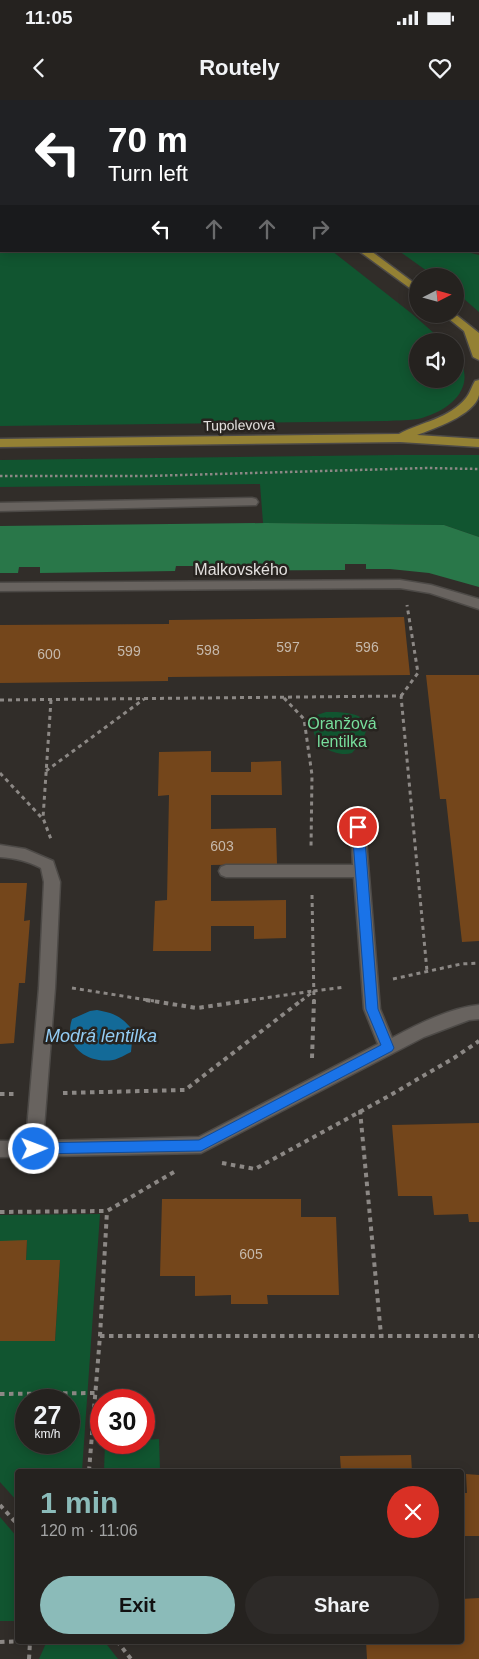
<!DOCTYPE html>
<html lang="en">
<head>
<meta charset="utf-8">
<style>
  :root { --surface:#25221f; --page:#2d2a28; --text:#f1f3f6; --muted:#a3a4a4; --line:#423f3d; --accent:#8bbbb9 }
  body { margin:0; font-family:Helvetica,sans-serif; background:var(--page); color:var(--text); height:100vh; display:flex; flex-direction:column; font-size:19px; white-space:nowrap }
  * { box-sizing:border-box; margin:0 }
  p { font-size:16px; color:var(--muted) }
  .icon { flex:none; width:28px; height:28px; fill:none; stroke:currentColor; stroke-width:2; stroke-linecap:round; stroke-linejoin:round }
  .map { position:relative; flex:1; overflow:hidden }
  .details { position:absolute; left:15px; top:1369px; width:449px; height:175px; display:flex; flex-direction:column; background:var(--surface); border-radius:5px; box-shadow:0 2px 12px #0003,0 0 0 1px var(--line) }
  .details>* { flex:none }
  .guide { position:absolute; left:0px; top:0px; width:480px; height:152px; box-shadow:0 2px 12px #0003,0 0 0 1px var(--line); background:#202124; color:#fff; overflow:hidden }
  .needle { width:32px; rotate:84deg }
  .controls { position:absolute; left:409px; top:168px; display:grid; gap:10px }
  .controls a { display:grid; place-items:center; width:55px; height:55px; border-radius:50%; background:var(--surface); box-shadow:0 2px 12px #0003,0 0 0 1px var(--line); font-size:25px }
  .speed { position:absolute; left:15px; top:1289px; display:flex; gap:10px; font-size:25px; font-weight:700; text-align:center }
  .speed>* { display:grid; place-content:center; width:65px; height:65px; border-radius:50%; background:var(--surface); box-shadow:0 2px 12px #0003,0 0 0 1px var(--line); line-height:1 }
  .speed small { font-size:12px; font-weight:400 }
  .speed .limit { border:8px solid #d22; background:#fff; color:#111 }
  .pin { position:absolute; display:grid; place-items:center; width:42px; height:42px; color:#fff; margin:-21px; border:2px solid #fff; border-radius:50%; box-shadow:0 1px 5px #0007 }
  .me { position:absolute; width:55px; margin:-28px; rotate:89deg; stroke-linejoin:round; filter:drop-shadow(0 0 4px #0008) }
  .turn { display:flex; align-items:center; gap:18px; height:105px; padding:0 25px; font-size:22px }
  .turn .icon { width:65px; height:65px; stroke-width:2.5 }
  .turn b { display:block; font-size:35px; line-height:42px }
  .lanes { display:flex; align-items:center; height:48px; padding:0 25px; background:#0003; justify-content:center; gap:25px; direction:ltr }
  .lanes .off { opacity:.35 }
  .round { display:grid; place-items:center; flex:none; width:52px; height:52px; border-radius:26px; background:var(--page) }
  .head { display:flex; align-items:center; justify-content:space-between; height:85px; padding:0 25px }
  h1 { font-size:30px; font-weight:800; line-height:38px; color:var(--accent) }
  .button { display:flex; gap:10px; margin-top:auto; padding:10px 25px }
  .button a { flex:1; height:58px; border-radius:30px; background:var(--accent); color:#111; font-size:20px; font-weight:800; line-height:58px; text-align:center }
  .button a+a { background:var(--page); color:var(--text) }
  .status { display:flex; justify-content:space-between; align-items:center; height:35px; padding:0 25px; background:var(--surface); direction:ltr }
  .status svg { height:14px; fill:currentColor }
  header { display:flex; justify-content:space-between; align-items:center; height:65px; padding:0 25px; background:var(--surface); font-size:22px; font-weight:800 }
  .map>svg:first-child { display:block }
  .green { fill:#115530; fill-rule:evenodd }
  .forest { fill:#297749 }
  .water { fill:#136a98 }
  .building { fill:#74461b }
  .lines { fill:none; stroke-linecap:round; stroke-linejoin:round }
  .minor-casing { stroke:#4d4a47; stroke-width:3 }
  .major-casing { stroke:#4d4a47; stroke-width:3 }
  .path-far2 { stroke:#8c8885; stroke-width:2.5; stroke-dasharray:2.5 2.5; stroke-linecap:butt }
  .path-far1 { stroke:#8c8885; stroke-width:3; stroke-dasharray:4 4; stroke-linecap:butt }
  .path { stroke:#8c8885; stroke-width:4; stroke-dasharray:4.5 4.5; stroke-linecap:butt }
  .minor { fill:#68635f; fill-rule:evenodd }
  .major { fill:#948134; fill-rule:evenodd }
  .route { fill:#1a73e8; stroke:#114b97 }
  .labels { text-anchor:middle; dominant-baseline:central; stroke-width:5; stroke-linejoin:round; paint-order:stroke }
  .far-street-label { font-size:14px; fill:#e2dfdd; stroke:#27231f }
  .number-label { font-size:14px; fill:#c6b9ac }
  .street-label { font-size:16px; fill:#e2dfdd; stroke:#27231f }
  .park-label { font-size:16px; fill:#77de9c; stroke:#27231f }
  .water-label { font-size:18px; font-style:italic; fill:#93cdf5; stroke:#27231f }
</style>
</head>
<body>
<div class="status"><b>11:05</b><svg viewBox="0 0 49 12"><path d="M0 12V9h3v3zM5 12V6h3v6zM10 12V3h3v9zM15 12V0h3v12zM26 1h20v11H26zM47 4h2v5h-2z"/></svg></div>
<header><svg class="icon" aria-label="back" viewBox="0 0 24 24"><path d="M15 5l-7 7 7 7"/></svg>Routely<svg class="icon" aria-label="heart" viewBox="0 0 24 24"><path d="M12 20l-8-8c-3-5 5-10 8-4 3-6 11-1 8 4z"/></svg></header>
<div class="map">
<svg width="479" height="1559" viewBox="0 0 479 1559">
  <rect width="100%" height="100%" fill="#312d29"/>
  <g class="green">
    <path d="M0,0L81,1H1V151H332L411,213L443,241H418V279H455V252C479,284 454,309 422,318C411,321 398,320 387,321L0,326Z"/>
    <path d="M399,151H463L479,155V212L455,191V176H434Z"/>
    <path d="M397,355H479V437L444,425L263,423L260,384L0,387V360Z"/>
    <path d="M326,612C360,611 383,619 352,653C340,657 320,649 315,636C313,632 313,625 312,621L317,615Z"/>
    <path d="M100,1114L82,1371H18L17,1401L0,1382V1241H55L60,1161L26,1160L27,1141H0V1115ZM26,1300H69V1342H26Z"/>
    <path d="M159,1339L160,1371H104L105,1343L144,1342V1340Z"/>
    <path d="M0,1417L17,1437V1521H0Z"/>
    <path d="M47,1541H104L118,1559H39Z"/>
  </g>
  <path class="forest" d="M266,423L444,425L479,437V487L429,473L390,469H366V464H345V470L197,471L196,466H176L175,471L40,473V467H19L18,473H0V426Z"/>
  <path class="water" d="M97,910C114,913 123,917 133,931L131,952C126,954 119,959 113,960C87,964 63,946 72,919L90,911Z"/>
  <g class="building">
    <path d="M404,517L410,575L168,577V581L0,583V525L169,524V520Z"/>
    <path d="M426,575H479V841L462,842L446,699H440Z"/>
    <path d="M211,651V672H251V662L281,661L282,695H211V729L276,728L277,764L211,765V801L286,800V838L254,839V826H211V851H153L155,801L167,800L169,695L158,696L159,652Z"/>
    <path d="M0,783H27L24,821L30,820L25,883H19L14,943L0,944Z"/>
    <path d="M479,1023V1122H469L468,1114L434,1115L432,1096H398L392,1025Z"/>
    <path d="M162,1099H301V1117H336L339,1195H267L268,1204H231V1195L195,1196V1176H160Z"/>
    <path d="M27,1140L26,1160H60L55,1241H0V1141Z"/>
    <path d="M411,1355L412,1371H341L340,1356Z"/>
    <path d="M466,1374L479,1375V1436H461V1393H467Z"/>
    <path d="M479,1498V1559H367L366,1541H461V1499Z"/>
  </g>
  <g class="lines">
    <g class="minor-casing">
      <g id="minor">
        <path d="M252,398L256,399L258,402L256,405L0,411V403Z"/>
        <path d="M400,480L431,485L479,499V509L430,493L400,488L0,491V483Z"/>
        <path d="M358,721L363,723L365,727L380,909L392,938C418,924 450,908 479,905V919L469,920L424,937L201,1053L0,1057V1041H26L39,888L44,782L41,768C28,761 15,758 0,757V745L25,749L53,761L60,782L55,888L43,1041L199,1037L378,944L364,909L354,777H226L221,775L219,771L221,767L226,765H353L351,727L353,723Z"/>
      </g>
    </g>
    <g class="major-casing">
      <g id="major">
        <path d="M95,0H108L109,1H96Z"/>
        <path d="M124,0H135L136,1H125Z"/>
        <path d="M359,151H371L418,186V194Z"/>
        <path d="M443,214H455L479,233V260L473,257L464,231Z"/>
        <path d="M479,280C479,284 479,291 479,295C475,315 433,329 417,335L479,339V347L400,342L0,347V339L399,334C421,322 449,319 466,298C470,293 472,286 475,281Z"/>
      </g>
    </g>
    <path class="path-far2" d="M0,376H148L427,368L479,369"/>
    <g class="path-far1">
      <path d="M401,596L418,573L407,505"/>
      <path d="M284,598L304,619L312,675L311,748"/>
      <path d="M0,600L401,596L427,871"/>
      <path d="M51,600L43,718L52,742"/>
      <path d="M46,671L144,599"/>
      <path d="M0,673L42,718"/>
      <path d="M312,795L314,901"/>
      <path d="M393,879L461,864L479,863"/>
      <path d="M72,888L154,901"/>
      <path d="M244,901L313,891"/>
      <path d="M301,901L314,891L345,887"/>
    </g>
    <g class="path">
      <path d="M146,900L197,908L252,900"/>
      <path d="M312,958L314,900"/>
      <path d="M63,993L185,990L302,900"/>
      <path d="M0,994H14"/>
      <path d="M360,1010L381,1235"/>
      <path d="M222,1063L255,1069L387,997L454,958L479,941"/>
      <path d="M0,1112L107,1111L174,1072"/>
      <path d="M100,1236H479"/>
      <path d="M0,1294L95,1293"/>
      <path d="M89,1371L100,1236L107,1111"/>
      <path d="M0,1405L18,1425"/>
      <path d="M117,1541L131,1559"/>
      <path d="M0,1542L31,1541"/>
      <path d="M29,1559L30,1542"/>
    </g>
    <use href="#minor" class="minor"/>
    <use href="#major" class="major"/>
  </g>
  <path class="route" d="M358,723L364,727L378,909L394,948L392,951L201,1051L34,1054L30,1053L28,1049L30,1045L34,1043L199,1040L381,945L366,909L352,727Z"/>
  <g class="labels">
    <g class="far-street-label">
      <text transform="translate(239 325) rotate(-1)">Tupolevova</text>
    </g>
    <g class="number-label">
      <text x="288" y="547">597</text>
      <text x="367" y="547">596</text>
      <text x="208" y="550">598</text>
      <text x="129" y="551">599</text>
      <text x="49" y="554">600</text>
      <text x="222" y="746">603</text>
      <text x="251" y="1154">605</text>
    </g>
    <g class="street-label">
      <text x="241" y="469">Malkovského</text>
    </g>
    <g class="park-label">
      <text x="342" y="623">Oranžová<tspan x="342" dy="18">lentilka</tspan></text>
    </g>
    <g class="water-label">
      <text x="101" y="936">Modrá lentilka</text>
    </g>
  </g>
</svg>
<div class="controls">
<a><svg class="needle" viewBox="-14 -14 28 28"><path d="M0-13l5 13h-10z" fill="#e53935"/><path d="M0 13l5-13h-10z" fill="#a3a4a4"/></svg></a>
<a><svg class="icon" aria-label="sound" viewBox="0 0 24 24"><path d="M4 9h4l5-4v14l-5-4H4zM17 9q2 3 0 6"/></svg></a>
</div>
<div class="speed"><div>27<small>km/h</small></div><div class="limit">30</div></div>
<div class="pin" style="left:358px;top:727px;background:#d93025"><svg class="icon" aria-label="arrive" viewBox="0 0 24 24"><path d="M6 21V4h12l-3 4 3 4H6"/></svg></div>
<svg class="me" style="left:34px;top:1049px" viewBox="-20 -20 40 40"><circle r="17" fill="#1a73e8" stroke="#fff" stroke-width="3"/><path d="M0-11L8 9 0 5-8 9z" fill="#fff"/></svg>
<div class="guide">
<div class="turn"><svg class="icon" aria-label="left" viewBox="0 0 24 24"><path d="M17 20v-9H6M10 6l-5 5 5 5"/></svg><div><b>70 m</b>Turn left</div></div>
<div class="lanes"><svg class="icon" aria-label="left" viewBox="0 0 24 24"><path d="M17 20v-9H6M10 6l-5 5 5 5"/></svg><svg class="icon off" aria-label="ahead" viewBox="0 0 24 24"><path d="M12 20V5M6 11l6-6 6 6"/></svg><svg class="icon off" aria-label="ahead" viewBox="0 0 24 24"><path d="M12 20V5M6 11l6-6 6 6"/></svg><svg class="icon off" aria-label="right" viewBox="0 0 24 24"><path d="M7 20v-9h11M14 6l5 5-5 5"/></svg></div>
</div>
<section class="details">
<div class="head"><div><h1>1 min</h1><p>120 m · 11:06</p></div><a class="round" style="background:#d93025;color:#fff"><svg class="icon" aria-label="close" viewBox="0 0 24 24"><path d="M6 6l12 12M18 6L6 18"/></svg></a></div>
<div class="button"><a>Exit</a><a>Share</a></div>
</section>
</div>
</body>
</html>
